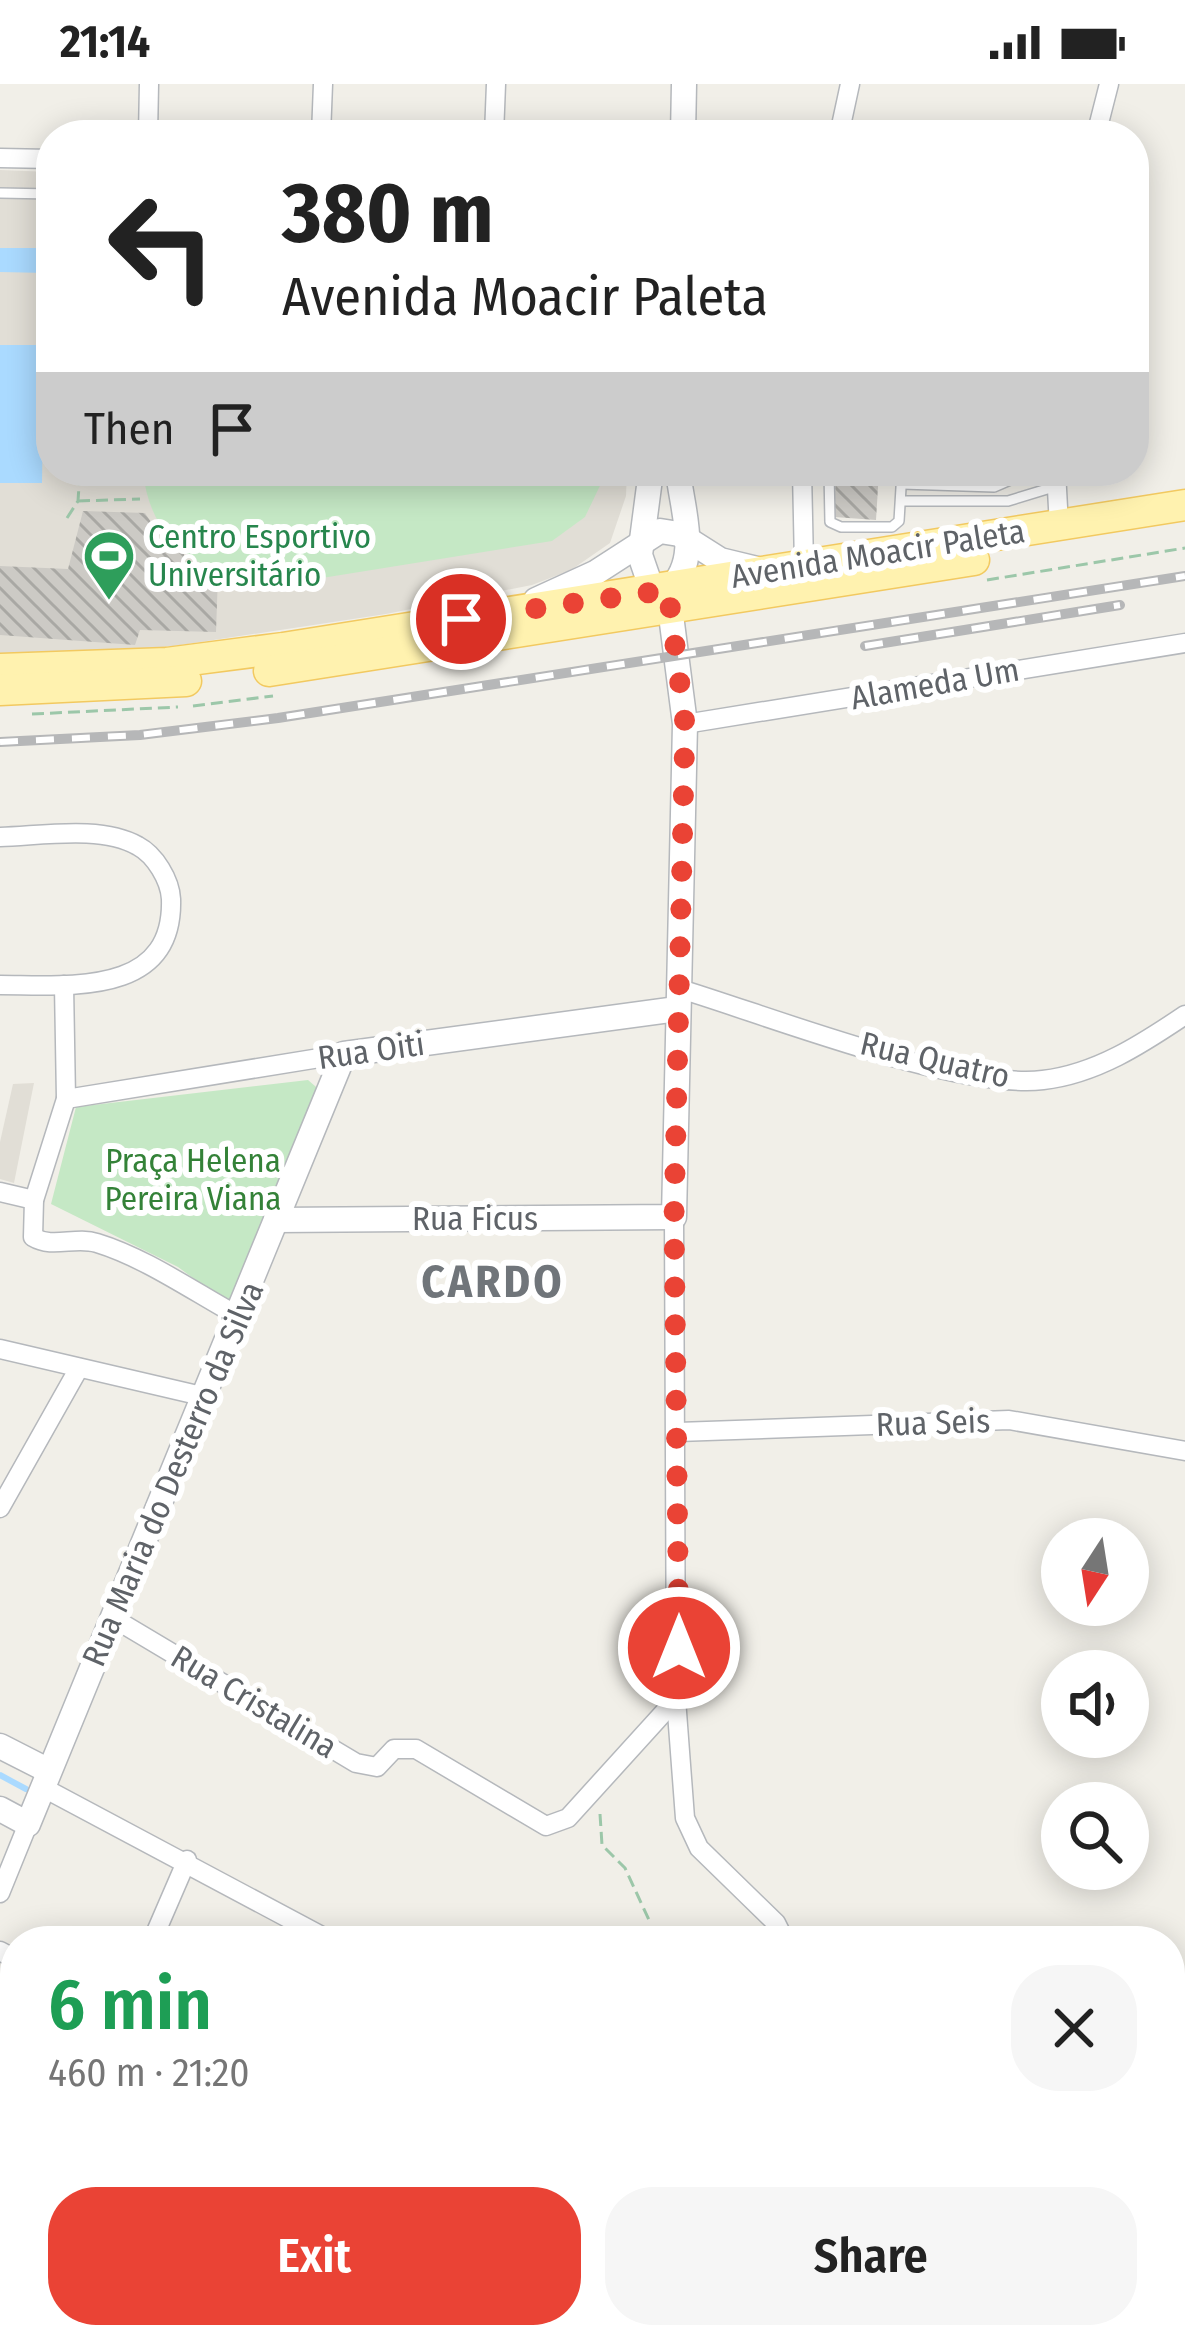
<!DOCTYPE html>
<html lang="en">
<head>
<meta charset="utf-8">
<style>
  :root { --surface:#fff; --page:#f6f6f6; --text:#222; --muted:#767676; --accent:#ea4335 }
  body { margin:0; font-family:"Fira Sans Condensed",sans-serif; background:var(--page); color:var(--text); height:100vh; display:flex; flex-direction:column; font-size:45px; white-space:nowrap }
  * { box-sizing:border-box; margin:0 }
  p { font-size:39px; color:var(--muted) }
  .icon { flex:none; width:66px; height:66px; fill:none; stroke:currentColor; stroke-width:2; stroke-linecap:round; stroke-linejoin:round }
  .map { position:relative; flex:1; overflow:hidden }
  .sheet { position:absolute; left:0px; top:1842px; width:1185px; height:423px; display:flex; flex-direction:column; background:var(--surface); border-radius:48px 48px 0 0; box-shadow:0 6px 30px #0003 }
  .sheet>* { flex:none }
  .banner { position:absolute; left:36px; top:36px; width:1113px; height:366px; border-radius:48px; box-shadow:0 6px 30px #0003; background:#fff; color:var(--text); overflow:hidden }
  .needle { width:78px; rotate:192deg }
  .controls { position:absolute; left:1041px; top:1434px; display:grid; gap:24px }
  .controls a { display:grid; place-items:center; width:108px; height:108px; border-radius:50%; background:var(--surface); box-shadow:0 6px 30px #0003; font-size:60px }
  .pin { position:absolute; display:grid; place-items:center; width:102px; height:102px; color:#fff; margin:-51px; border:6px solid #fff; border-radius:50%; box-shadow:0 3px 12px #0007 }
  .me { position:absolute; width:132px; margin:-66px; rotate:0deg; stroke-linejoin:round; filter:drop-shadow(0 0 9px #0008) }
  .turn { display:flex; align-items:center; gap:42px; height:252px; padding:0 48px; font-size:54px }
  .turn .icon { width:156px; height:156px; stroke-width:2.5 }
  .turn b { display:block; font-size:84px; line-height:102px }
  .then { display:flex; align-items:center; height:114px; padding:0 48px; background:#0003; gap:24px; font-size:45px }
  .round { display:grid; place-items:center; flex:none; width:126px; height:126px; border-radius:48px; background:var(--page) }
  .overview { display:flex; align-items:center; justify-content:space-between; height:204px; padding:0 48px }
  h1 { font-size:72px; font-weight:600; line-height:90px; color:#1e9e55 }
  .button { display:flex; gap:24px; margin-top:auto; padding:24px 48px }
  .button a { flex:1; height:138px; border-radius:48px; background:var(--accent); color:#fff; font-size:48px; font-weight:600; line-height:138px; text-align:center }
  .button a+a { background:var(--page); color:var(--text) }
  .status { display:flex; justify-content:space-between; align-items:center; height:84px; padding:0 60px; background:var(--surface); direction:ltr }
  .status svg { height:33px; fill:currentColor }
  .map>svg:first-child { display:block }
  .education { fill:#e1ded6 }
  .green { fill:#c5e8c5 }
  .water { fill:#aadaff }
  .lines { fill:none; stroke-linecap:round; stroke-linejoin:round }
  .stream { stroke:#aadaff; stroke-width:6 }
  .building { fill:url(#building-back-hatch) }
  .service-casing { stroke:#b5b8bc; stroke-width:12 }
  .minor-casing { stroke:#b5b8bc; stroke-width:21 }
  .tertiary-casing { stroke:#b5b8bc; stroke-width:27 }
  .primary-casing { stroke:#f2c960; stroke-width:33 }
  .path { stroke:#9cc7a9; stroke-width:3; stroke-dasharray:12 6; stroke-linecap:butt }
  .service { stroke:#fff; stroke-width:9 }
  .minor { stroke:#fff; stroke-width:18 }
  .tertiary { stroke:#fff; stroke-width:24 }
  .primary { stroke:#fff2af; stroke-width:30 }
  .rail-casing { stroke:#b6b7b8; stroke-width:10 }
  .rail { stroke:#fff; stroke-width:6; stroke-dasharray:18; stroke-linecap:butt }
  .route { stroke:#ea4335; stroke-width:21; stroke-dasharray:0 37.8 }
  .labels { text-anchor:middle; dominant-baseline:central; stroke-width:12; stroke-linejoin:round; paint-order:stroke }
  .leisure-label { font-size:33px; fill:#27864d; stroke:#fff; text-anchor:start }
  .street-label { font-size:33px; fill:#5f6368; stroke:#fff }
  .park-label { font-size:33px; fill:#348238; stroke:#fff }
  .district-label { font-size:45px; font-weight:bold; letter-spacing:3px; fill:#70757a; stroke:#fff }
</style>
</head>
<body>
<div class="status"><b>21:14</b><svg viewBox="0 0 49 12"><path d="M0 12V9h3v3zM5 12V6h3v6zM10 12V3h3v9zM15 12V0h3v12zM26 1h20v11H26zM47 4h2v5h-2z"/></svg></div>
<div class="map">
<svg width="1185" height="2263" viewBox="0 0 1185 2263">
  <defs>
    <pattern id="building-back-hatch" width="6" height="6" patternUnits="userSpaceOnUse" patternTransform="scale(3)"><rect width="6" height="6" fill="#cccac5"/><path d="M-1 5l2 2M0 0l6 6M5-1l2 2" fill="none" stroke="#a9a8a4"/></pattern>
  </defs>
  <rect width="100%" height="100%" fill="#f1efe8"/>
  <g class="education">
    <path d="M0,86L51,88V387H627L626,412L610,459L571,486L532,501L386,530L174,562L51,572L0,570Z"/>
    <path d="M34,999L14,1099L0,1095V1058L13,1000Z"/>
  </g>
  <g class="green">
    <path d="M143,387H607L585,433L552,457L266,503C201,489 150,459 143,387Z"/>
    <path d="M308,996L322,1008L235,1225L178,1183L51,1120L76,1023Z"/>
  </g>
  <g class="water">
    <path d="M0,164H47V189L0,188Z"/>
    <path d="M0,261H44L42,399H0Z"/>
  </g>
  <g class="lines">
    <path class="stream" d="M0,1691L26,1705"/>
  </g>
  <g class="building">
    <path d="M836,387H879L876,436L834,433Z"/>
    <path d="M83,427L145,429L155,444L153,463L184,470V490L218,491L216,548L140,546L135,561L0,551V482L68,485Z"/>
  </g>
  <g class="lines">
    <g class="service-casing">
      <g id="service">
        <path d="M0,109L51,110"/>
        <path d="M829,387L830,438L841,443H892L899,437L902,387"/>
        <path d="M902,400L994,403L1031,387"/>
        <path d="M902,417H1008L1057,402"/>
      </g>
    </g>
    <g class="minor-casing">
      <g id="minor">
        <path d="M148,51L149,0"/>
        <path d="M321,51L323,0"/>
        <path d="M494,51L496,0"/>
        <path d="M839,51L850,0"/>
        <path d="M1096,51L1109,0"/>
        <path d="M0,74L51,75"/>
        <path d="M802,387L804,481"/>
        <path d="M1056,387L1059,442"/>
        <path d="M685,640L1185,559"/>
        <path d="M0,753C41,752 101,741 138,762C155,771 170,796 171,815C174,913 69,901 0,901"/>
        <path d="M64,901L66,1015L34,1116L33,1153C53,1165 75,1152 97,1159C146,1174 194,1208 240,1233"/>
        <path d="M677,904C767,931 957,1006 1043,996C1096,990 1142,960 1185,931"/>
        <path d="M66,1015L344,970"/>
        <path d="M0,1108L34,1116"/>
        <path d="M674,1133L676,1615L685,1734L699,1764L776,1839L785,1857"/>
        <path d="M0,1265L206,1313"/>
        <path d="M678,1348L1009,1336L1185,1367"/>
        <path d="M0,1424L79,1284"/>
        <path d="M113,1534L356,1679L377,1683L394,1665H416L546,1742L568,1734L676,1615"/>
        <path d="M42,1703L331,1857"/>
        <path d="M0,1809L28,1740"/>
        <path d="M152,1857L187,1776"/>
        <path d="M0,1867L15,1875"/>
        <path d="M698,2250V2263"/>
        <path d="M639,2263L664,2250"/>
      </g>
    </g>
    <g class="tertiary-casing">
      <g id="tertiary">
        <path d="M683,51L684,0"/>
        <path d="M651,387L640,471L650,500L668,506"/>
        <path d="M668,506C702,477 682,427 678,387"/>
        <path d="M536,516L595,489L660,447L679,450L720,476L761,486"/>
        <path d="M276,1136L674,1133L685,640L668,508"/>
        <path d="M0,1662L49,1687"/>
        <path d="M0,1725L28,1740L344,970L677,925"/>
      </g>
    </g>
    <g class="primary-casing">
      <g id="primary">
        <path d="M0,585L167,579L283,564L1185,421"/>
        <path d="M269,587L974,476"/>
        <path d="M0,606L186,597"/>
      </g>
    </g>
    <g class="path">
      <path d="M78,417L140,415"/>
      <path d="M67,434L78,417L80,387"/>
      <path d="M987,496L1185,464"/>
      <path d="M193,622L273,612"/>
      <path d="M32,630L178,623"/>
      <path d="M600,1730L602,1761L625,1784L649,1836"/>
    </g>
    <use href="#service" class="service"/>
    <use href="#minor" class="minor"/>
    <use href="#tertiary" class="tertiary"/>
    <use href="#primary" class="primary"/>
    <g class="rail-casing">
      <g id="rail">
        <path d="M865,562L1120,521"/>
        <path d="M0,658L140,651L278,634L1185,492"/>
      </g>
    </g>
    <use href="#rail" class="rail"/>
  </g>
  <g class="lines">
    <path class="route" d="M461,535L668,506L685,640L674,1133L679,1564"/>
  </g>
  <defs>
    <g id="stadium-pin" transform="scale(2.7)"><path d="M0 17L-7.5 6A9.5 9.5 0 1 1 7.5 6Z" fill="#2e9e5b" stroke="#fff"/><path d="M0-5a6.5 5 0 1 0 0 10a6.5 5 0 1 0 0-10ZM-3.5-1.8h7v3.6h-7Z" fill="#fff"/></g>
  </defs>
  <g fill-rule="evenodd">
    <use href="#stadium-pin" x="109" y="472"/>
  </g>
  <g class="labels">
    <g class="leisure-label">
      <text x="148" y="453">Centro Esportivo<tspan x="148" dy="38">Universitário</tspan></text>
    </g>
    <g class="street-label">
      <text transform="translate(878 470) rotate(-9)">Avenida Moacir Paleta</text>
      <text transform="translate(935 600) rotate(-10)">Alameda Um</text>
      <text transform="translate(371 967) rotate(-8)">Rua Oiti</text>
      <text transform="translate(935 976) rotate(13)">Rua Quatro</text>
      <text x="475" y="1135">Rua Ficus</text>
      <text transform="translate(933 1339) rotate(-2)">Rua Seis</text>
      <text transform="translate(173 1390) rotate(-67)">Rua Maria do Desterro da Silva</text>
      <text transform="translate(254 1618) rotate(31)">Rua Cristalina</text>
    </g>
    <g class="park-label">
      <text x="193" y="1077">Praça Helena<tspan x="193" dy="38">Pereira Viana</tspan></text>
    </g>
    <g class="district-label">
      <text x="493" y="1198">CARDO</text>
    </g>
  </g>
</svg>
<div class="controls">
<a><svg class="needle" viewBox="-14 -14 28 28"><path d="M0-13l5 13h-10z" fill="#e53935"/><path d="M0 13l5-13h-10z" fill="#767676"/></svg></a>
<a><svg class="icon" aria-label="sound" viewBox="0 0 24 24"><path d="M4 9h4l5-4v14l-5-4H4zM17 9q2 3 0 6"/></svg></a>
<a><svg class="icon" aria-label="search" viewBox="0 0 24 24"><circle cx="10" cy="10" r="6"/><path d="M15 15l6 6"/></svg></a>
</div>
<div class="pin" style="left:461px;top:535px;background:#d93025"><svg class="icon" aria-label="arrive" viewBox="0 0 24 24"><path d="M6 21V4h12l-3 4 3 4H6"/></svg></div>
<svg class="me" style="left:679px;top:1564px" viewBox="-20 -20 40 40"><circle r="17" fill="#ea4335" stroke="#fff" stroke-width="3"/><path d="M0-11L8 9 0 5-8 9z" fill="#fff"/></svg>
<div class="banner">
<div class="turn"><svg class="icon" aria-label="left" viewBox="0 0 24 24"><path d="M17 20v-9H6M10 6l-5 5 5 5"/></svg><div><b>380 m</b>Avenida Moacir Paleta</div></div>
<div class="then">Then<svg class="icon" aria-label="arrive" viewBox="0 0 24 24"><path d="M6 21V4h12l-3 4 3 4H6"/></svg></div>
</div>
<section class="sheet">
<div class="overview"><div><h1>6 min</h1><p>460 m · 21:20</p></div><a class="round"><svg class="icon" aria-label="close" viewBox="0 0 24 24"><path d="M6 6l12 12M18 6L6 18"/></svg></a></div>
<div class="button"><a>Exit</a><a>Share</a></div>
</section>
</div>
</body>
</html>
